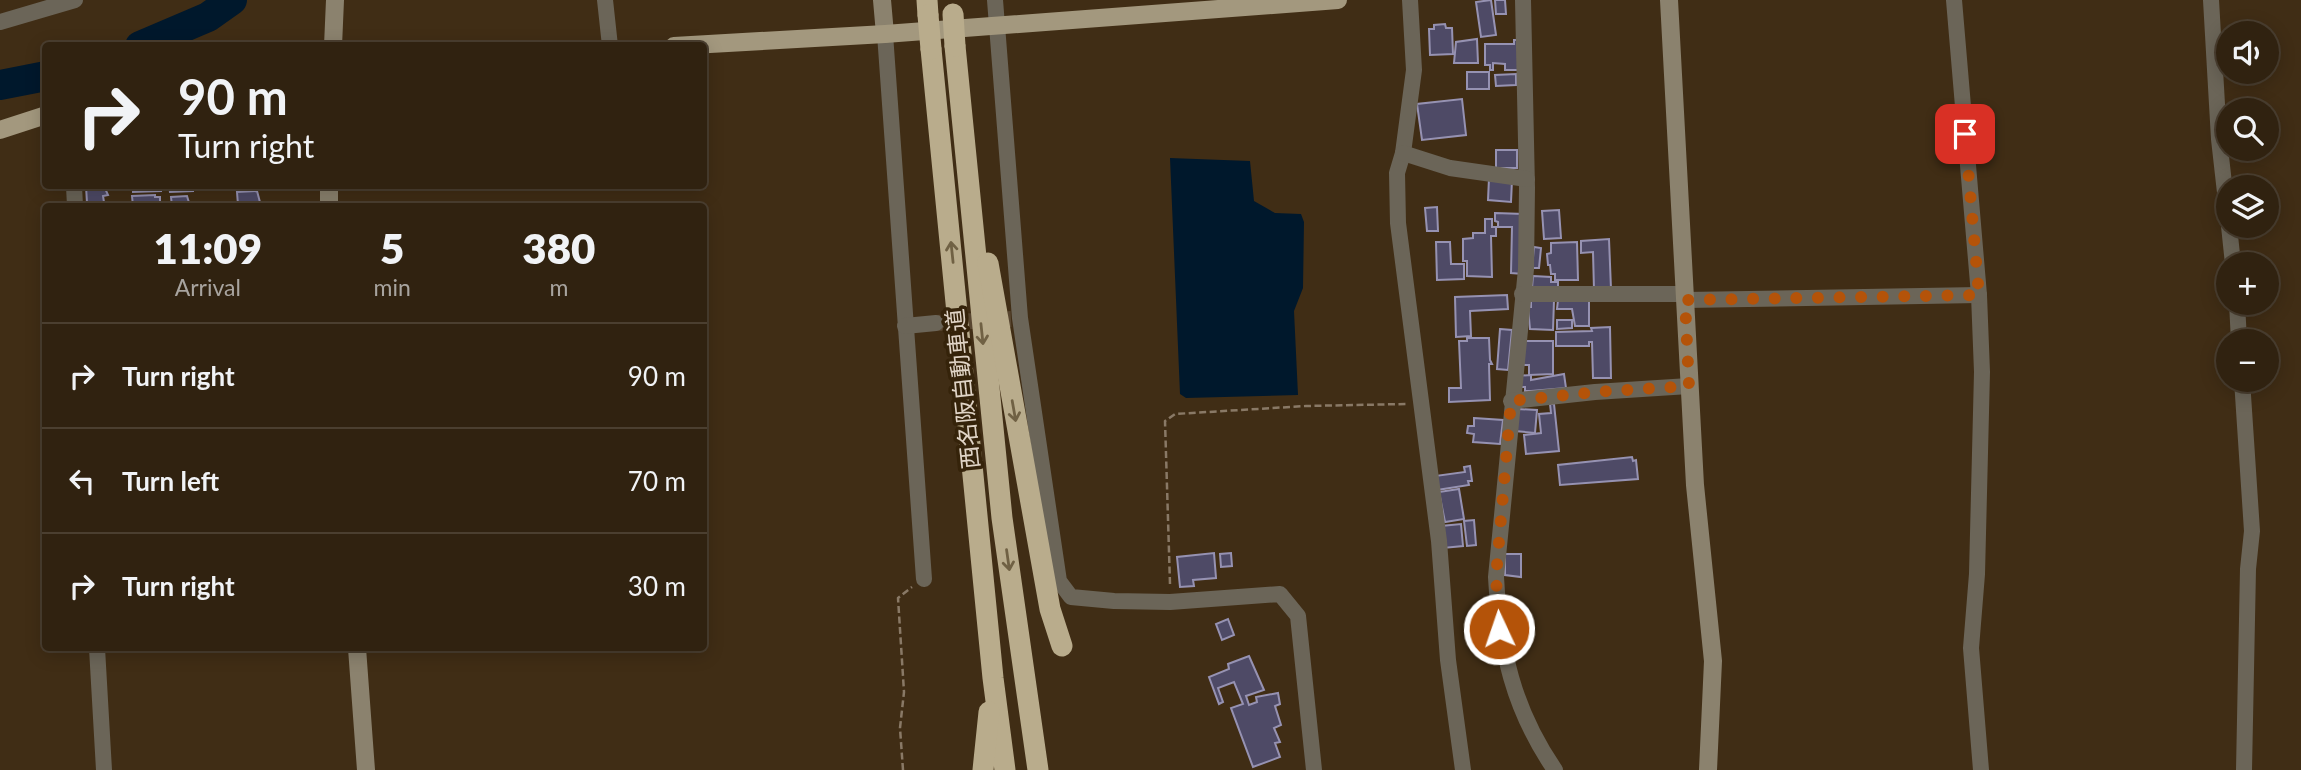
<!DOCTYPE html>
<html lang="en">
<head>
<meta charset="utf-8">
<style>
  :root { --surface:#302210; --page:#3c2f1e; --text:#f1f3f6; --muted:#a8a49f; --line:#4b3f30 }
  body { margin:0; font-family:Lato,"Noto Sans JP",sans-serif; background:var(--page); color:var(--text); height:100vh; display:flex; flex-direction:column; font-size:26px; white-space:nowrap }
  * { box-sizing:border-box; margin:0 }
  p { font-size:23px; color:var(--muted) }
  .icon { flex:none; width:38px; height:38px; fill:none; stroke:currentColor; stroke-width:2; stroke-linecap:round; stroke-linejoin:round }
  .map { position:relative; flex:1; overflow:hidden }
  .panel { position:absolute; left:42px; top:203px; width:665px; height:448px; display:flex; flex-direction:column; background:var(--surface); border-radius:7px; box-shadow:0 4px 18px #0003,0 0 0 2px var(--line) }
  .panel>* { flex:none }
  .banner { position:absolute; left:42px; top:42px; width:665px; height:147px; border-radius:7px; box-shadow:0 4px 18px #0003,0 0 0 2px var(--line); background:#302210; color:var(--text); overflow:hidden }
  .tools { position:absolute; left:2216px; top:21px; display:grid; gap:14px }
  .tools a { display:grid; place-items:center; width:63px; height:63px; border-radius:50%; background:var(--surface); box-shadow:0 4px 18px #0003,0 0 0 2px var(--line); font-size:35px }
  .pin { position:absolute; display:grid; place-items:center; width:60px; height:60px; color:#fff; margin:-30px; border-radius:14px; box-shadow:0 4px 10px #0006 }
  .me { position:absolute; width:77px; margin:-38px; rotate:357deg; stroke-linejoin:round; filter:drop-shadow(0 0 5px #0008) }
  .turn { display:flex; align-items:center; gap:24px; height:147px; padding:0 21px; font-size:32px }
  .turn .icon { width:91px; height:91px; stroke-width:2.5 }
  .turn b { display:block; font-size:49px; line-height:60px }
  .eta { display:flex; justify-content:space-evenly; align-items:center; height:119px; text-align:center }
  .eta b { font-size:42px; font-weight:800; line-height:49px }
  ul { padding:0; list-style:none }
  li { display:flex; align-items:center; gap:21px; height:105px; padding:0 21px; border-top:2px solid var(--line) }
  li div { flex:1 }
  li b { display:block; font-size:26px }
  li em { font-style:normal }
  .map>svg:first-child { display:block }
  .water { fill:#00182c }
  .lines { fill:none; stroke-linecap:round; stroke-linejoin:round }
  .river { stroke:#00182c; stroke-width:30 }
  .building { fill:#4e4a66; stroke:#9692b2; stroke-width:2 }
  .street-tunnel { stroke:#584630; stroke-width:16; stroke-dasharray:16 8; stroke-linecap:butt }
  .path { stroke:#897966; stroke-width:2.5; stroke-dasharray:7 3.5; stroke-linecap:butt }
  .street { stroke:#6b6558; stroke-width:16 }
  .secondary { stroke:#8b826e; stroke-width:18 }
  .primary { stroke:#a3987e; stroke-width:18 }
  .highway { stroke:#b9ac8c; stroke-width:21 }
  .highway-bridge { stroke:#b9ac8c; stroke-width:21 }
  .oneway { stroke:#706144 }
  .route { stroke:#b45309; stroke-width:12; stroke-dasharray:0 21.6 }
  .labels { text-anchor:middle; dominant-baseline:central; stroke-width:7; stroke-linejoin:round; paint-order:stroke }
  .street-label { font-size:23px; fill:#e0d4c6; stroke:#35230a }
</style>
</head>
<body>
<div class="map">
<svg width="2301" height="770" viewBox="0 0 2301 770">
  <rect width="100%" height="100%" fill="#402d15"/>
  <path class="water" d="M1170,158L1250,161L1254,201L1275,213L1301,214L1304,222L1303,288L1294,311L1298,395L1186,398L1180,394Z"/>
  <g class="lines">
    <g class="river">
      <path d="M140,46L208,17L232,0"/>
      <path d="M0,85L46,76"/>
    </g>
  </g>
  <g class="building">
    <path d="M1491,0L1496,35L1481,37L1476,2Z"/>
    <path d="M1495,0H1505L1506,14H1496Z"/>
    <path d="M1445,24L1446,28H1452L1453,54L1430,55L1429,29H1434V25Z"/>
    <path d="M1477,39L1478,63H1454L1456,42Z"/>
    <path d="M1514,40H1520L1518,70H1505V64L1493,63V70H1490V65H1485V44H1514Z"/>
    <rect x="1467" y="72" width="22" height="17"/>
    <path d="M1516,74V85L1496,86L1495,75Z"/>
    <path d="M1462,99L1466,135L1422,140L1417,104Z"/>
    <rect x="1496" y="150" width="21" height="18"/>
    <path d="M1489,178L1512,180L1511,202L1488,200Z"/>
    <path d="M86,186H104L108,195L103,196L104,202L87,203Z"/>
    <path d="M133,186H161V191L133,192Z"/>
    <path d="M169,186H193V191L170,192Z"/>
    <path d="M257,191L261,206H235L238,205L237,192Z"/>
    <path d="M155,195V197H160V204L157,206H133L132,196Z"/>
    <path d="M187,196L190,206H172L171,197Z"/>
    <path d="M1437,207L1438,231H1427L1425,208Z"/>
    <path d="M1559,210L1561,238L1544,239L1542,211Z"/>
    <path d="M1495,213L1524,214L1523,274L1511,273L1512,227H1498V222L1495,221Z"/>
    <path d="M1485,219H1492V227H1496V236H1491L1492,277L1467,276V261H1463V239L1473,238V233H1485Z"/>
    <path d="M1609,239L1611,289L1594,290L1593,252L1581,253V241Z"/>
    <path d="M1436,242H1450L1451,264H1464V279L1437,280Z"/>
    <path d="M1577,242L1578,280H1555V274H1551L1550,265H1548L1547,254L1551,253V243Z"/>
    <path d="M1534,247L1541,248L1539,268H1532Z"/>
    <path d="M1533,276L1551,277V282H1558V288H1532Z"/>
    <path d="M1507,295L1508,309L1470,311L1471,336L1456,337L1455,297Z"/>
    <path d="M1531,299L1554,300L1553,330L1530,329L1528,307H1531Z"/>
    <path d="M1558,300L1589,301V326H1575L1572,309H1557Z"/>
    <path d="M1557,320H1572V328L1557,329Z"/>
    <path d="M1610,327L1611,378H1593L1592,342H1589V346H1556V332L1592,331L1591,328Z"/>
    <path d="M1500,329L1512,330L1508,370L1497,369Z"/>
    <path d="M1467,338H1489L1490,360L1492,364H1489L1490,400L1449,402V388H1461L1459,341H1467Z"/>
    <path d="M1521,341H1553V374L1529,375V365H1521Z"/>
    <path d="M1564,374L1566,388L1531,391H1525V387H1518L1517,376L1531,375V380Z"/>
    <path d="M1550,404H1554L1559,451L1526,454L1524,435L1541,433L1539,414L1551,413Z"/>
    <path d="M1517,409L1537,410L1535,433L1515,431Z"/>
    <path d="M1474,418L1503,420L1500,444L1473,442L1474,434L1467,433L1468,426H1474Z"/>
    <path d="M1632,457L1633,461L1636,460L1638,479L1560,485L1558,465Z"/>
    <path d="M1470,466L1472,481H1468L1469,485L1437,490L1435,476L1465,472L1464,467Z"/>
    <path d="M1459,489L1464,519L1445,522L1439,492Z"/>
    <path d="M1474,520L1476,545L1467,546L1464,521Z"/>
    <path d="M1461,524L1463,546L1443,548L1441,526Z"/>
    <path d="M1214,553L1216,578L1193,580L1194,586L1180,587L1177,557Z"/>
    <path d="M1231,553L1232,566L1221,567L1220,554Z"/>
    <path d="M1505,554H1521V577L1505,575Z"/>
    <path d="M1228,619L1234,635L1222,640L1216,624Z"/>
    <path d="M1249,656L1264,690L1246,696L1249,705L1257,702L1256,697L1278,693L1280,704L1275,706L1281,725L1274,728L1280,742L1275,743L1280,757L1253,767L1231,708L1243,704L1234,682L1218,688L1223,702L1219,704L1209,677L1229,669L1228,664Z"/>
  </g>
  <g class="lines">
    <path class="street-tunnel" d="M936,323L1011,319"/>
    <g class="path">
      <path d="M1170,584L1165,421L1175,414L1306,406L1406,404"/>
      <path d="M903,770L900,728L904,692L898,598L912,587"/>
    </g>
    <g class="street">
      <path d="M605,0L610,46"/>
      <path d="M995,0L1020,318L1059,581L1071,597L1114,601L1170,602L1280,594L1298,616L1314,770"/>
      <path d="M1410,0L1414,70L1403,153L1397,173L1398,223L1439,541L1448,660L1463,770"/>
      <path d="M1523,0L1527,188L1526,269L1496,577C1500,650 1513,709 1555,770"/>
      <path d="M1954,0L1979,295L1982,372L1977,574L1971,648L1981,770"/>
      <path d="M2211,0L2219,139L2228,219"/>
      <path d="M0,22L75,0"/>
      <path d="M885,34L924,579"/>
      <path d="M1403,153L1450,168L1527,179"/>
      <path d="M74,186L75,206"/>
      <path d="M2229,226L2233,264"/>
      <path d="M1522,294H1685"/>
      <path d="M1685,300L1979,295"/>
      <path d="M2237,303L2239,341"/>
      <path d="M905,326L936,323"/>
      <path d="M2242,380L2252,531L2248,569L2244,770"/>
      <path d="M1511,401L1595,392L1689,386"/>
      <path d="M97,648L104,770"/>
    </g>
    <g class="secondary">
      <path d="M882,0L885,34"/>
      <path d="M1669,0L1695,485L1713,661L1708,770"/>
      <path d="M333,46L335,0"/>
      <path d="M329,186V206"/>
      <path d="M357,648L366,770"/>
    </g>
    <g class="primary">
      <path d="M674,46L885,34L1338,0"/>
      <path d="M0,130L46,115"/>
    </g>
    <g class="highway">
      <path d="M927,0L928,15"/>
      <path d="M955,46L1002,518L1038,770"/>
      <path d="M931,49L993,678L1005,770"/>
      <path d="M988,263L1050,609L1062,646"/>
      <path d="M983,770L989,712"/>
    </g>
    <g class="highway-bridge">
      <path d="M953,14L955,46"/>
      <path d="M928,15L931,49"/>
    </g>
  </g>
  <defs><path id="oneway-shaft" d="M-6 0H5M1.5-3L5.5 0L1.5 3" fill="none" stroke-width="1.6" stroke-linecap="round" stroke-linejoin="round" transform="scale(1.75)"/></defs>
  <g class="oneway">
    <use href="#oneway-shaft" transform="translate(952 252) rotate(-96)"/>
    <use href="#oneway-shaft" transform="translate(982 334) rotate(84)"/>
    <use href="#oneway-shaft" transform="translate(1014 411) rotate(80)"/>
    <use href="#oneway-shaft" transform="translate(1008 560) rotate(82)"/>
  </g>
  <g class="lines">
    <path class="route" d="M1499,629L1496,577L1511,401L1595,392L1689,386L1685,300L1979,295L1965,134"/>
  </g>
  <g class="labels">
    <g class="street-label">
      <text transform="translate(962 389) rotate(-96)">西名阪自動車道</text>
    </g>
  </g>
</svg>
<div class="tools">
<a><svg class="icon" aria-label="sound" viewBox="0 0 24 24"><path d="M4 9h4l5-4v14l-5-4H4zM17 9q2 3 0 6"/></svg></a>
<a><svg class="icon" aria-label="search" viewBox="0 0 24 24"><circle cx="10" cy="10" r="6"/><path d="M15 15l6 6"/></svg></a>
<a><svg class="icon" aria-label="layers" viewBox="0 0 24 24"><path d="M12 4l9 5-9 5-9-5zM3 14l9 5 9-5"/></svg></a>
<a>+</a>
<a>−</a>
</div>
<div class="pin" style="left:1965px;top:134px;background:#d93025"><svg class="icon" aria-label="arrive" viewBox="0 0 24 24"><path d="M6 21V4h12l-3 4 3 4H6"/></svg></div>
<svg class="me" style="left:1499px;top:629px" viewBox="-20 -20 40 40"><circle r="17" fill="#b45309" stroke="#fff" stroke-width="3"/><path d="M0-11L8 9 0 5-8 9z" fill="#fff"/></svg>
<div class="banner">
<div class="turn"><svg class="icon" aria-label="right" viewBox="0 0 24 24"><path d="M7 20v-9h11M14 6l5 5-5 5"/></svg><div><b>90 m</b>Turn right</div></div>
</div>
<section class="panel">
<div class="eta">
<div><b>11:09</b><p>Arrival</p></div>
<div><b>5</b><p>min</p></div>
<div><b>380</b><p>m</p></div>
</div>
<ul>
<li><svg class="icon" aria-label="right" viewBox="0 0 24 24"><path d="M7 20v-9h11M14 6l5 5-5 5"/></svg><div><b>Turn right</b></div><em>90 m</em></li>
<li><svg class="icon" aria-label="left" viewBox="0 0 24 24"><path d="M17 20v-9H6M10 6l-5 5 5 5"/></svg><div><b>Turn left</b></div><em>70 m</em></li>
<li><svg class="icon" aria-label="right" viewBox="0 0 24 24"><path d="M7 20v-9h11M14 6l5 5-5 5"/></svg><div><b>Turn right</b></div><em>30 m</em></li>
</ul>
</section>
</div>
</body>
</html>
